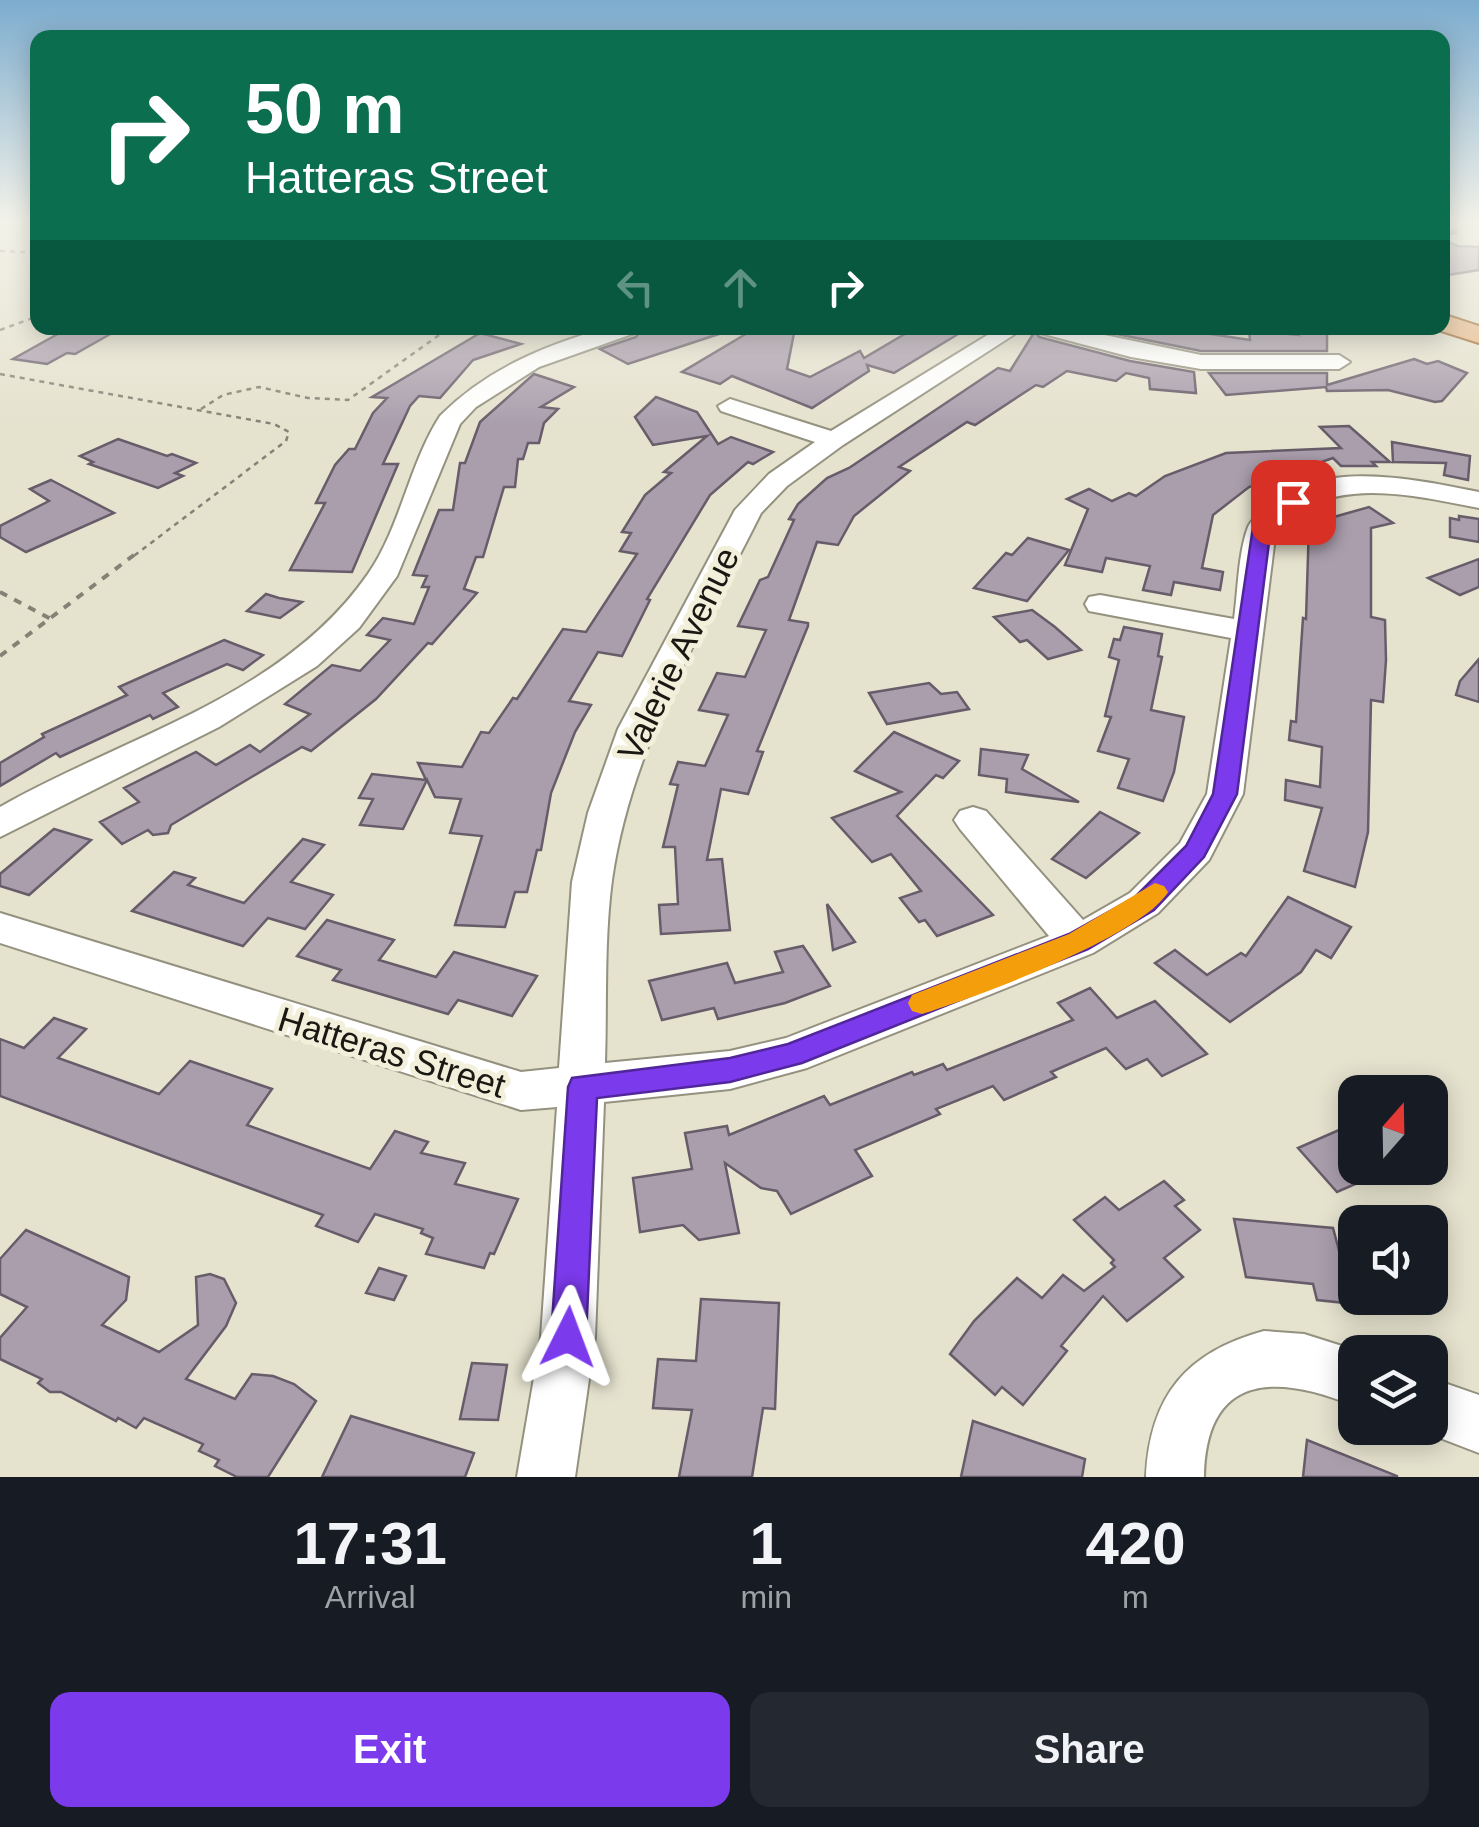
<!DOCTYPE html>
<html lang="en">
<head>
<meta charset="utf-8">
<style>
  :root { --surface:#171b24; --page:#242831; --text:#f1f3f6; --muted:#9ea1a6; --accent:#7c3aed }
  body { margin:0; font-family:Arial,sans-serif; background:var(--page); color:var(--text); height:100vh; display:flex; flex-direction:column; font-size:38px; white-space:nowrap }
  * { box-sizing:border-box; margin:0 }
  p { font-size:32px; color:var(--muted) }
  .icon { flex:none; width:55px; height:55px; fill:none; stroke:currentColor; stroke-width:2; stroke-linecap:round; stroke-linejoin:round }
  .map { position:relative; height:1477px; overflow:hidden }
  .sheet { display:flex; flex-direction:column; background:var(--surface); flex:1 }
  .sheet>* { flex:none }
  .hud { position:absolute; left:30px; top:30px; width:1420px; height:305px; border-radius:20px; box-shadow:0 5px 25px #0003; background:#0b6e4f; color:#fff; overflow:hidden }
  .needle { width:65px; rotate:20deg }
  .controls { position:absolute; left:1338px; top:1075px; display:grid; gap:20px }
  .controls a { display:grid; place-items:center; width:110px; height:110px; border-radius:20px; background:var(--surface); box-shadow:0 5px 25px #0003; font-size:50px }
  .pin { position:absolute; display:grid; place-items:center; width:85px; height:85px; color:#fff; margin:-42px; border-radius:20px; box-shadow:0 5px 15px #0006 }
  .me { position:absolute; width:110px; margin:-55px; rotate:3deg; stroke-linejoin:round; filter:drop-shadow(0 0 8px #0008) }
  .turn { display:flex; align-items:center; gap:35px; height:210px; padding:0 50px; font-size:45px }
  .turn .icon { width:130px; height:130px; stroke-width:2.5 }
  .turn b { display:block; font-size:70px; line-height:85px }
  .lanes { display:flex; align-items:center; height:95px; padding:0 50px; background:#0003; justify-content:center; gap:50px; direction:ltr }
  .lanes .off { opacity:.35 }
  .eta { display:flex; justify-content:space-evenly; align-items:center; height:170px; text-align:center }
  .eta b { font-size:60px; font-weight:600; line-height:70px }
  .cta { display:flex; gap:20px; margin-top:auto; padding:20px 50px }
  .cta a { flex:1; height:115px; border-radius:20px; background:var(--accent); color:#fff; font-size:40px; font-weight:600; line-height:115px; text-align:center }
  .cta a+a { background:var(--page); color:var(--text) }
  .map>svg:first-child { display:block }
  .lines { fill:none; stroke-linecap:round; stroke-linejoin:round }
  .stream { stroke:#5d767a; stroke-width:5 }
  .building { fill:#aa9ead; stroke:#675c69; stroke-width:2.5 }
  .minor-casing { stroke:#94917f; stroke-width:4 }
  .major-casing { stroke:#945e24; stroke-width:4 }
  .path-far1 { stroke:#858275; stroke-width:2.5; stroke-dasharray:5 5; stroke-linecap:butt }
  .path { stroke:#858275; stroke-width:4; stroke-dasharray:8 8; stroke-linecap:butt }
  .minor { fill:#fff; fill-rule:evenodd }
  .major { fill:#e6b581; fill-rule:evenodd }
  .route { fill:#7c3aed; stroke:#51269a; stroke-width:2.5 }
  .slow { fill:#f59e0b }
  .labels { text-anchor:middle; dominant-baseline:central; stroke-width:10; stroke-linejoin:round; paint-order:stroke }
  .street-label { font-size:35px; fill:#1a1812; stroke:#f2efdb }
</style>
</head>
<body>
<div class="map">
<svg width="1479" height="1477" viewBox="0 0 1479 1477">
  <rect width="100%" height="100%" fill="#e5e2ce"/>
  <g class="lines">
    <path class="stream" d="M1442,233L1455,232"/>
  </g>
  <g class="building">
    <path d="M1442,240L1458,246L1479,247V270L1442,276Z"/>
    <path d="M121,328L75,354L67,353L47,364L13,359L65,330Z"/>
    <path d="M642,328H728V331L628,364L600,349L636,337Z"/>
    <path d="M756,328H795L787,369L810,377L860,351L864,358L915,328H968L894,373L867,365L869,371L812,408L732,376L720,384L682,372Z"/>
    <path d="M1087,328H1171L1250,340L1249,330L1298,335L1291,328H1327V351H1201Z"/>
    <path d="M1035,331L1039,337L1130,361L1194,372L1196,393L1150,389L1149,378L1126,373L1116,381L1067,371L1043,387L1036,385L975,425L967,422L899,467L910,471L854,516L838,545L817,542L789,620L808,623V626L757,751L763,752L748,794L721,789L707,860L722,859L730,930L661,934L659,905L678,904L675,847H663L678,785L670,784L678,762L705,766L728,715L699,710L717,673L745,677L766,630L738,626L760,580L768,577L794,520L789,519L798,504L827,478L849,468L998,368L1010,371Z"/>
    <path d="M480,333L521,344L473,360L440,398L419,396L410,406L383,464H398L352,572L290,570L325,503H316L335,465L349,449H355L373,413L387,398L372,397Z"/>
    <path d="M1414,359L1427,364L1438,361L1467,373L1442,401L1435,402L1388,390L1327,391L1326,387L1226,395L1209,373H1327V385Z"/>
    <path d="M534,374L574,387L541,407L558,409L544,423L539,443H528L523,459H518L515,487H504L483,557H476L464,589L477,593L432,644L428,643L376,699L311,751L302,747L171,825L168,833L153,835L148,830L122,844L100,822L139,802L124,788L196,752L216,765L250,745L260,752L310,714L285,704L332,665L360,671L390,640L367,635L383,618L414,624L429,587H422L427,576L413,575L439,510H453L460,463H465L480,422Z"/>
    <path d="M656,397L697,412L718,444L731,437L773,452L753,464L748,462L710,495L647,599L650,600L622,656L598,652L569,701L591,705L575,732L551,793L541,850H537L527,892H515L505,927L455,925L482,836L450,833L461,799L435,797L427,780L403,829L360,825L373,799L359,798L372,774L426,780L418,763L462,767L481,732L489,733L513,698L517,699L563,629L586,632L637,554L620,551L631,533L622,532L645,495L671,473L664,472L707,436L653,445L635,417Z"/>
    <path d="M1349,426L1390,462H1372L1376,466H1341L1333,458L1249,487L1213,515L1202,568L1223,572L1220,590L1174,582L1171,595L1143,590L1150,566L1106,558L1102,572L1065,565L1088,509L1067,499L1089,489L1112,501L1129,493L1136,496L1165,476L1226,453L1341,448L1320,427Z"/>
    <path d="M118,439L167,456L172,454L196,463L175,473L183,476L158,488L89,464L93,462L80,456Z"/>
    <path d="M1392,442L1470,456L1468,480L1444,475L1446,463L1393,462Z"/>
    <path d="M51,480L114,513L26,552L0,537V526L49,501L30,489Z"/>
    <path d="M1369,507L1393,523L1371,528V617L1385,620L1386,660L1383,702L1371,700L1368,832L1355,887L1304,871L1322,808L1285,800L1286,780L1320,787L1322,747L1289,740L1291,721L1296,722L1303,618L1306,619L1309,524Z"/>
    <path d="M1459,516L1479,519V542L1450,537V518L1459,520Z"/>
    <path d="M1028,538L1069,550L1027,601L974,588L1006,553L1012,555Z"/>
    <path d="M1479,559V587L1460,595L1428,578Z"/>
    <path d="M266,594L279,598L302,602L280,618L247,611Z"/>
    <path d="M1032,610L1055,627L1081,650L1048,659L1027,640L1020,642L994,617Z"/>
    <path d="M1124,627L1162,634L1158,656L1162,657L1151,710L1184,717L1174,772L1163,801L1118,788L1129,759L1098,751L1111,717L1105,716L1119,660L1109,657L1114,639L1120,640Z"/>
    <path d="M224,640L263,655L243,670L227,664L163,693L178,707L153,719L150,715L60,757L56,753L0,786V763L44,737L42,734L127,695L119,687Z"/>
    <path d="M1479,659V702L1456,695L1460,681Z"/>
    <path d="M929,683L941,694L957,692L969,709L887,724L869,693Z"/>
    <path d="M894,732L959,761L943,778L936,775L897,816L993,915L937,936L925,920L919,922L900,898L921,891L891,854L872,862L832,818L901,792L855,771Z"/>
    <path d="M981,749L1028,755L1022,769L1079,802L1006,792L1007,779L979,775Z"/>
    <path d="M1100,812L1139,833L1086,878L1052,859Z"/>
    <path d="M54,829L91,840L29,895L0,886V874Z"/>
    <path d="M303,839L324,845L291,882L333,895L305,929L268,918L243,946L132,911L174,872L195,878L188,885L244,903Z"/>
    <path d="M1288,897L1351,927L1331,958L1316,950L1301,972L1230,1022L1155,963L1175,950L1207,975L1241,953L1246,956Z"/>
    <path d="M827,904L855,942L833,950Z"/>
    <path d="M327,920L394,940L379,960L436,977L454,952L537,976L512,1016L458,1000L448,1014L333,980L341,970L297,956Z"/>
    <path d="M803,946L830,986L785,1003L718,1019L714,1008L662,1020L649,981L727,963L735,983L783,972L775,952Z"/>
    <path d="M1090,988L1117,1018L1155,1001L1207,1054L1162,1076L1147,1059L1126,1069L1106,1048L1051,1072L1056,1077L1004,1100L993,1086L936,1109L940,1114L855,1150L872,1176L791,1214L777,1191L761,1188L725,1163L739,1233L699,1240L683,1225L640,1232L633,1178L692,1169L685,1133L727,1126L729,1135L824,1096L830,1105L912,1072L914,1075L943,1064L947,1070L1073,1020L1058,1003Z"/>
    <path d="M54,1018L86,1029L58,1058L159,1094L190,1061L272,1089L247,1125L370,1169L395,1131L428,1142L421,1153L465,1163L455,1184L518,1199L494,1254L490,1253L484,1268L426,1254L433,1238L421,1233L423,1229L375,1214L358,1242L316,1226L323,1215L0,1096V1039L24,1048Z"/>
    <path d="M1355,1123V1168H1392L1337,1192L1298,1148Z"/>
    <path d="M1164,1181L1184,1200L1175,1206L1200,1230L1164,1258L1183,1277L1127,1321L1103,1296L1061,1346L1067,1351L1023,1405L1002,1387L995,1395L950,1354L974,1321L1017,1278L1042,1298L1063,1275L1084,1291L1115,1267L1111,1263L1114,1260L1074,1220L1105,1197L1119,1210Z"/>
    <path d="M1234,1219L1333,1228L1341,1258L1355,1260V1304L1317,1300L1313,1284L1246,1277Z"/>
    <path d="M26,1230L129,1277L126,1300L102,1325L159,1352L198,1325L196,1277L210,1274L224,1279L236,1303L226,1326L186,1379L235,1399L252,1374L273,1376L294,1384L316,1401L268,1477H237L215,1466L219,1460L199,1451L203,1444L144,1418L136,1428L118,1418L116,1421L61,1392H50L38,1383L42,1379L0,1359V1338L27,1307L0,1294V1259Z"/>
    <path d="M379,1268L406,1276L394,1300L366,1293Z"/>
    <path d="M701,1299L779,1303L775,1409L763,1408L752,1477H679L692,1410L653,1408L658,1359L696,1361Z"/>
    <path d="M472,1363L507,1365L498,1420L460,1419Z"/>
    <path d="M351,1416L474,1453L465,1477H322Z"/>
    <path d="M973,1421L1085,1459L1082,1477H961Z"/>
    <path d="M1307,1440L1397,1476V1477H1303Z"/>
  </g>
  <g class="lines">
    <g class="minor-casing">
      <g id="minor">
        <path d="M606,328H638L635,333L539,367L476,407L460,424L397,576L359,628L317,666L219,727L0,837V807C124,736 282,698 368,574C401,526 409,464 440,416C487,369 543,346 606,328Z"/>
        <path d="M999,328H1024L843,445L787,486L761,513C702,631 631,747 612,880C604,940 607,1003 605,1063L730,1051L786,1038L1049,936L960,829L954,820L960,811L973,807L986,811L1083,920L1130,893L1180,843L1207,794L1231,638L1089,611L1085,604L1089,597L1100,595L1234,619C1238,591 1238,554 1248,527C1251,520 1258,515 1263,510C1317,457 1413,479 1479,492V508C1411,495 1330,474 1276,529L1243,794L1209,860L1158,913L1093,953L807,1068L730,1089L604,1102L595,1337L575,1477H517L541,1337L557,1107L521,1110L0,943V913L521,1072L559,1068L572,882L588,813L618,729L735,510L769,474L815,442L721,411L718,406L730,399L831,431Z"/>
        <path d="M1037,328H1071L1201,355H1339L1350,362L1339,369H1201L1131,357L1040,333Z"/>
        <path d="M1264,1331L1304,1334L1361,1352H1355V1406C1277,1374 1206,1372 1204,1477H1146C1150,1395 1187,1352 1264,1331Z"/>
        <path d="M1430,1378L1479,1395V1453L1414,1428H1430Z"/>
      </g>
    </g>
    <g class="major-casing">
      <path id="major" d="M1442,314L1479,326V343L1432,328H1442Z"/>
    </g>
    <g class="path-far1">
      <path d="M0,251L38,253"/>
      <path d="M0,330L38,316"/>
      <path d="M0,374L274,424L289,432L286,441L131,558"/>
      <path d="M201,409L223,395L259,387L308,398L348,400L449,328"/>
    </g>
    <g class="path">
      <path d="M0,592L51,619"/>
      <path d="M0,656L134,555"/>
    </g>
    <use href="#minor" class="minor"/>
    <use href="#major" class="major"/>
  </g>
  <linearGradient id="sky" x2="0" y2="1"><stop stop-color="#7cacce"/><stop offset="0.52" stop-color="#f3f2e9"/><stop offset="1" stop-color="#f3f2e9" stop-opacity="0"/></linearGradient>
  <rect width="1479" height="425" fill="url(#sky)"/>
  <path class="route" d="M1293,496L1302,502L1281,514L1271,527L1237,794L1204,857L1154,910L1088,949L802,1063L730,1082L597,1098L586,1337L581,1349L568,1354L556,1349L551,1337L568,1087L572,1078L730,1058L788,1044L1069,934L1135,897L1186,846L1213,794L1253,527L1268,506Z"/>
  <path class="slow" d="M1155,883L1164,886L1168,892C1141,937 976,997 922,1014L912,1011L908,1003L912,995L1069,934Z"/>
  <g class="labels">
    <g class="street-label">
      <text transform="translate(678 654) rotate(-64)">Valerie Avenue</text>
      <text transform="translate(392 1052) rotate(17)">Hatteras Street</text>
    </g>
  </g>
</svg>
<div class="controls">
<a><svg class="needle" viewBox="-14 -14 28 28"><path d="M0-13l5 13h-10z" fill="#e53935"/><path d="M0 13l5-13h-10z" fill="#9ea1a6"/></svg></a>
<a><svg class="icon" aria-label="sound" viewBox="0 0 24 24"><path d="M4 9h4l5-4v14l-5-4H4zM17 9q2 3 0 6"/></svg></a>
<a><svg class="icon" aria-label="layers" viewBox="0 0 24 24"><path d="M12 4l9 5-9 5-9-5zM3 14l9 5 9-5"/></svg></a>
</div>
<div class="pin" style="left:1293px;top:502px;background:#d93025"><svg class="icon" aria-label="arrive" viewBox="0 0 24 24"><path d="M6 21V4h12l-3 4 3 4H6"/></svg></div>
<svg class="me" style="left:568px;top:1337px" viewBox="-20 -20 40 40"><path d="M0-17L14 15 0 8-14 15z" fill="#7c3aed" stroke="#fff" stroke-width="4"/></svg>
<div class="hud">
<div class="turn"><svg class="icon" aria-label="right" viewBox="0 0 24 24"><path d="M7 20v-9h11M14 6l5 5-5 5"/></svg><div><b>50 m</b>Hatteras Street</div></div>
<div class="lanes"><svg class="icon off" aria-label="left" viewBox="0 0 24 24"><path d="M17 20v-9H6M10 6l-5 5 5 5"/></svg><svg class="icon off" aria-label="ahead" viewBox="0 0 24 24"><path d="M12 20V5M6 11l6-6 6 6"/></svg><svg class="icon" aria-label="right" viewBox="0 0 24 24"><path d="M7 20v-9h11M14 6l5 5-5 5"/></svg></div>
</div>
</div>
<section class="sheet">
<div class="eta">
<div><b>17:31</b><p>Arrival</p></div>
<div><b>1</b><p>min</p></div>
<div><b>420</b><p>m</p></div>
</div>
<div class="cta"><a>Exit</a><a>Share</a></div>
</section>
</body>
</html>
